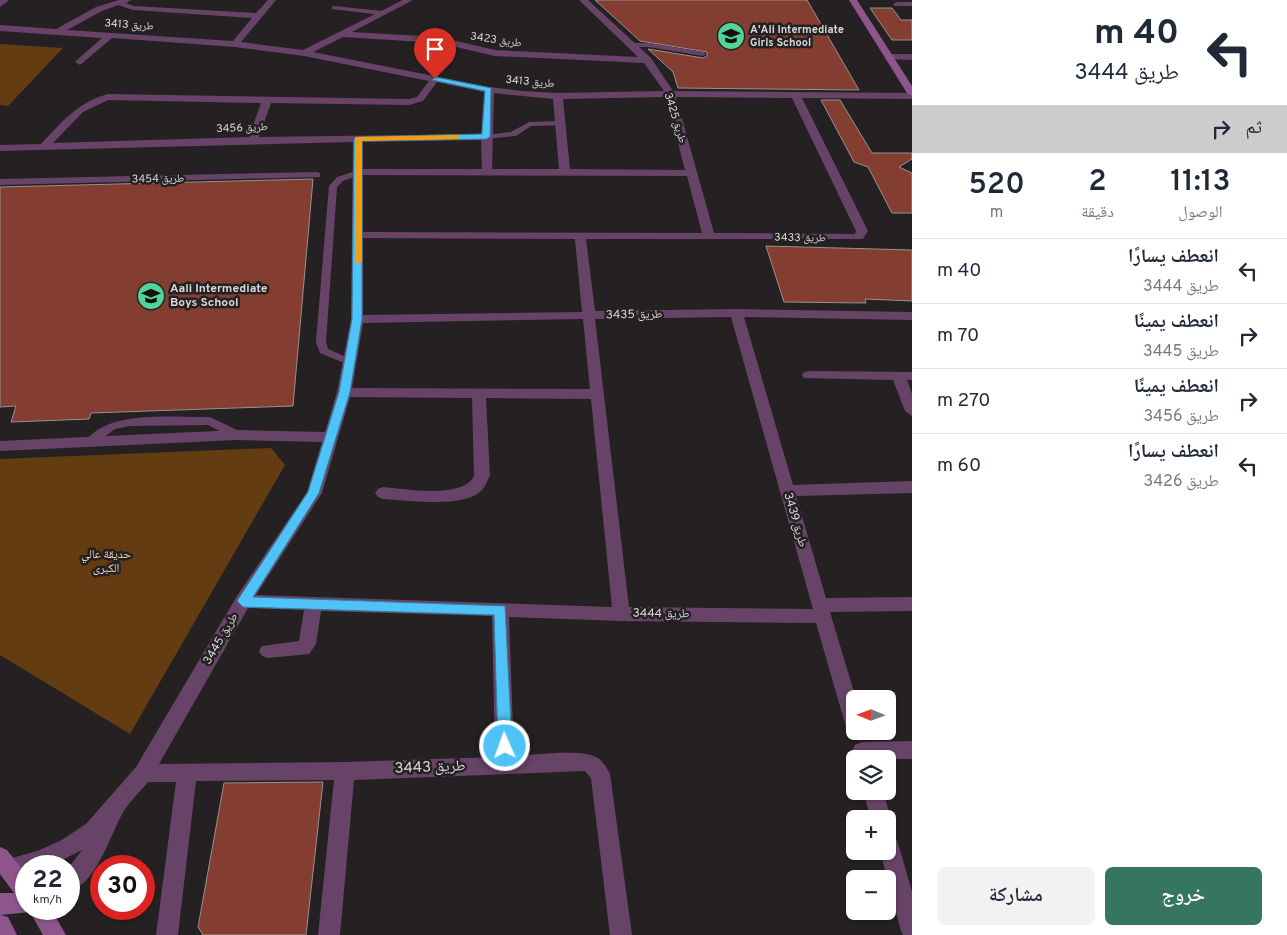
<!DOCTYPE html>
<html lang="ar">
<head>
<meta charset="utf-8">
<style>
  :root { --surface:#fff; --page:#f2f2f3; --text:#1f2937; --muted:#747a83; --line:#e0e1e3; --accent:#367562 }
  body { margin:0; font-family:Overpass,"Noto Naskh Arabic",sans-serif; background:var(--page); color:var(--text); direction:rtl; height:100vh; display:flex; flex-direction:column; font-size:19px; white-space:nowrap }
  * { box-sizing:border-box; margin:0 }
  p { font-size:16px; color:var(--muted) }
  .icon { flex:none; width:28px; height:28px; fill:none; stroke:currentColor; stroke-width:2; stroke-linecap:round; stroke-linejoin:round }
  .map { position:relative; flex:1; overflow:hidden; direction:ltr }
  .details { display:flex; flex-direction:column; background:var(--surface); width:375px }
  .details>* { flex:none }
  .guide { background:#fff; color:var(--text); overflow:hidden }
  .needle { width:32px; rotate:271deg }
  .buttons { position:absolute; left:846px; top:690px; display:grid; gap:10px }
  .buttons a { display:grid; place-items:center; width:50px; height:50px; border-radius:8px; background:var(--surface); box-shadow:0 1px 4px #0004; font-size:25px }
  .speed { position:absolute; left:15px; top:855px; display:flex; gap:10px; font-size:25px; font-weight:700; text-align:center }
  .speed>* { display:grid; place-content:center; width:65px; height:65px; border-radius:50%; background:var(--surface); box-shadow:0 1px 4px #0004; line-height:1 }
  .speed small { font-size:12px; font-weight:400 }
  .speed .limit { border:8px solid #d22; background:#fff; color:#111 }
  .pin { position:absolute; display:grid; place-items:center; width:42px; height:42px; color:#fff; margin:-51px -21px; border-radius:50% 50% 50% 0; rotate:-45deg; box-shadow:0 0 5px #0007 }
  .pin .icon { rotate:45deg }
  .me { position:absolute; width:55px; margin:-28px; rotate:358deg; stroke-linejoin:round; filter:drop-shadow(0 0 4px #0008) }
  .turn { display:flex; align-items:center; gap:18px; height:105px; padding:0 25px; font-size:22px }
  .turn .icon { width:65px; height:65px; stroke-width:2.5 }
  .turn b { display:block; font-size:35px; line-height:42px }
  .then { display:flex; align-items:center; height:48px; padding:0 25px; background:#0003; gap:10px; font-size:19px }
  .eta { display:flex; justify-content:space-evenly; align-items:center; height:85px; text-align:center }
  .eta b { font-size:30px; font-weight:600; line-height:35px }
  .primary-button { display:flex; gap:10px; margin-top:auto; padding:10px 25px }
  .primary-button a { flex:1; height:58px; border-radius:8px; background:var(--accent); color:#fff; font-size:20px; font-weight:600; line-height:58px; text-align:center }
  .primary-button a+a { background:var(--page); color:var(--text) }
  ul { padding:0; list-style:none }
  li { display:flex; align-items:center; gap:15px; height:65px; padding:0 25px; border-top:1px solid var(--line) }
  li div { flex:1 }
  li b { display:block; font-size:19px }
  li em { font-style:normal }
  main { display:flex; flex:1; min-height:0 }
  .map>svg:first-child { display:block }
  .green { fill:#633c12 }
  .building { fill:#833d31; stroke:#979291 }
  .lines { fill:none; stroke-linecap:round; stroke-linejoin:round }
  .lane { fill:#674467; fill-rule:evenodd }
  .street { fill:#674467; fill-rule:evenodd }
  .secondary { fill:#8e558d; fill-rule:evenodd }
  .route { fill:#4fc3f7; stroke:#337fa1 }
  .slow { fill:#f59e0b }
  .labels { text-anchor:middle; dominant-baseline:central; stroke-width:5; stroke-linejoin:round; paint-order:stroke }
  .far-street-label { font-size:11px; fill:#d9d7d8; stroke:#252122 }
  .far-poi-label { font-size:11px; font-weight:bold; fill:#d9d7d8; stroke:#252122; text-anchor:start }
  .poi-label { font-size:12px; font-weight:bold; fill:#d9d7d8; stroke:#252122; text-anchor:start }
  .street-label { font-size:12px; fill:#d9d7d8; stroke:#252122 }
  .park-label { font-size:12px; fill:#f4d4b8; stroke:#252122 }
  .near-street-label { font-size:15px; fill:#d9d7d8; stroke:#252122 }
</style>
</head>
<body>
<main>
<section class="details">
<div class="guide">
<div class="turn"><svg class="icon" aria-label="left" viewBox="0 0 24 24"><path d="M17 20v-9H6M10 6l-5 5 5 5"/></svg><div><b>40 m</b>طريق 3444</div></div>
<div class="then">ثم<svg class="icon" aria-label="right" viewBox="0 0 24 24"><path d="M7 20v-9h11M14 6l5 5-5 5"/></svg></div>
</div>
<div class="eta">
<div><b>11:13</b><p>الوصول</p></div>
<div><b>2</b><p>دقيقة</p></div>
<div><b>520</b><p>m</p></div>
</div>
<ul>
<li><svg class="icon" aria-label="left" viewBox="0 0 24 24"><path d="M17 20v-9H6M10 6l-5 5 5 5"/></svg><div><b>انعطف يسارًا</b><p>طريق 3444</p></div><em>40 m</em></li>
<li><svg class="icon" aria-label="right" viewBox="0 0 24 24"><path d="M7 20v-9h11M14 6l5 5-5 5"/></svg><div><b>انعطف يمينًا</b><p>طريق 3445</p></div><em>70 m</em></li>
<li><svg class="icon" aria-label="right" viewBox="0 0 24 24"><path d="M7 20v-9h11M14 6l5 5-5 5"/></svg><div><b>انعطف يمينًا</b><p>طريق 3456</p></div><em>270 m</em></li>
<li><svg class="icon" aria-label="left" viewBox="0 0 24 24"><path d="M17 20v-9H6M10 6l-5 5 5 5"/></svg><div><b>انعطف يسارًا</b><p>طريق 3426</p></div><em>60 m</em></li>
</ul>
<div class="primary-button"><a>خروج</a><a>مشاركة</a></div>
</section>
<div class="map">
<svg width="912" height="935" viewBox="0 0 912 935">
  <rect width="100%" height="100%" fill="#252122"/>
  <g class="green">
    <path d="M0,44L63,48L8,106L0,105Z"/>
    <path d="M271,448L285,465L130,734L0,655V459Z"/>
  </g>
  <g class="building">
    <path d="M595,0H807L859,90L678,88L673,72L648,49L703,58L707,56V52L640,41Z"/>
    <path d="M870,8H892L901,20H912V40H892Z"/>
    <path d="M821,100H840L872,153H912V159L899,167L912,173V213H892L868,167L854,162Z"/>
    <path d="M313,179L293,406L91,413L89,419L11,422L16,406L0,407V187Z"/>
    <path d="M766,246L912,250V301L865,299L866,303L784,302Z"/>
    <path d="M323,782L306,935H203L198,927L224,783Z"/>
  </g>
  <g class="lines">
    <g class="lane">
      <path d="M334,6L382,11L385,13L382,15L332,9V7Z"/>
      <path d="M649,43L703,52L706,54L703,56L649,47H631L628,45L631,43Z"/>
      <path d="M561,121H564V125L531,126L516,136L486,139L482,137L486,135L511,132L529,122Z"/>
      <path d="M359,170L363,172L362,174L343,181L337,187L326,342L328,349L353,360L354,362L353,364L349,365L320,353L316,342L329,186L337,177Z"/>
      <path d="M210,417L241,432L242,435L241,438H233L208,425L130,426L115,429L94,445L90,446L85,442C108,409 174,418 210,417Z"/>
    </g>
    <g class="street">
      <path d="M0,0H9L0,7Z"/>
      <path d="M119,0H131L126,3L134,6L256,13L268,0H276L241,42L303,50L403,0H413L352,32L439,37L495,50L638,57L579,0H588L651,58L673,91L912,93V99L802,98L868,231L863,239H586L595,311L736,309L912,312V320L744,317L793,485L912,481V493L796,496L826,598L912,597V611L830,612L856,699L855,731H862V733L855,735L848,733L846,727L816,623L621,621L509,617L514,756C533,755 583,748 598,758C603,762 607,768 610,774L632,935H610L591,778L585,771L354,780L340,935H318L334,780L196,781L178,935H156L176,782H148C139,793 127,804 121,816C109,839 96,883 69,892V867L82,850L50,866H26V874L9,878L2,875V861L37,851L60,841L86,824L136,767L237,596L307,492L322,442L237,440L0,451V441L237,430L325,432L337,392L351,319L353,142L0,151V145L41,144C62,122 78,102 108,94L409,99L417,97L429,81L304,56L235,47L112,38L80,65L75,62L77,60L102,38L0,31V25L56,29L96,7ZM118,5L133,10L252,18L233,41L67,30L102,11ZM343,37L439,43L495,56L644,63L664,91L558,93L522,91L489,87L313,52ZM437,82L484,92L481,134L259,137L271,103L409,105L423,101ZM494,93L553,99L559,169H492ZM666,97L685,170L570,169L563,99ZM676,97L792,98L856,231L855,234L714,233ZM108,100L261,103L249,137L53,143L83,112ZM481,140L482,169H363V142ZM363,175L687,176L702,233L363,232ZM363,238L575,239L582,312L363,315ZM731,317L813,609L629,607L595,319ZM583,319L590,389L352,388L363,323ZM350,397L472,398L474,476C463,499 406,489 383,487L378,489L375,493L378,497L383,499C407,500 464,509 482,490C486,486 487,480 490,476L486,398L591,399L612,607L256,595L322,493ZM248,608L304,610L299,641L262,646L259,651L262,656L268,658L309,654L316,644L321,611L492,616L495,757L345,762L159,764Z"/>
      <path d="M897,2H912V6H894L893,4Z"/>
      <path d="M891,54H912V60L888,59V55Z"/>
      <path d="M316,172L320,173V177L0,185V179Z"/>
      <path d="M809,371L912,372V380H907L912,394V416L905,411L893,380L804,378L802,375L804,372Z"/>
      <path d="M912,741V759H860L855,757L852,751L855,745L862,742Z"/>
      <path d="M863,791H883L891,819L888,826V819H871Z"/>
      <path d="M888,833L895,836L898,843L912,892V935H903L901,931L880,851H888Z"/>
    </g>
    <g class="secondary">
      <path d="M849,0H857L912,86V96L907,93Z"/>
      <path d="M0,847L7,850L26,874V909H51L66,935H43L30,912L1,915L8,917L17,935H0V893H14L0,874Z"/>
    </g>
  </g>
  <path class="route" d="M435,77L491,88L490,137L486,139L362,141V319L350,392L319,493L253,597L505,606L512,746L510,750L505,752L500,750L498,746L494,615L243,607L237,601L308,492L339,392L352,319L354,139L358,137L482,134L485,91L432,80Z"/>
  <path class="slow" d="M458,135L460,136V139L362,141V262L355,264V137Z"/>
  <defs>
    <g id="school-disc" transform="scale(1.4375)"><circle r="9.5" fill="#52d397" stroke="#252122"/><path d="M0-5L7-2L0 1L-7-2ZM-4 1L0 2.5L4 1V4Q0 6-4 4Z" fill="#111"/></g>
  </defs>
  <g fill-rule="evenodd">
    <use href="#school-disc" x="731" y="36"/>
    <use href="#school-disc" x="151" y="296"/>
  </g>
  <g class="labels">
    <g class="far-street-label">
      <text transform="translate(129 25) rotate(4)">طريق 3413</text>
      <text transform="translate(496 40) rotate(8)">طريق 3423</text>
      <text transform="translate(530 82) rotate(5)">طريق 3413</text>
      <text transform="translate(675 118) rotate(73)">طريق 3425</text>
      <text transform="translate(242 128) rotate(-2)">طريق 3456</text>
      <text transform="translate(158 179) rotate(-1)">طريق 3454</text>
      <text transform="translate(800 238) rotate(1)">طريق 3433</text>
    </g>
    <g class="far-poi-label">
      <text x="750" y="30">A'Ali Intermediate<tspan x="750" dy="13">Girls School</tspan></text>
    </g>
    <g class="poi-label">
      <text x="170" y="289">Aali Intermediate<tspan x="170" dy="14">Boys School</tspan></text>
    </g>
    <g class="street-label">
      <text transform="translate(634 315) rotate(-1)">طريق 3435</text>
      <text transform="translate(795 520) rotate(74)">طريق 3439</text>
      <text transform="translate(661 614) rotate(1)">طريق 3444</text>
      <text transform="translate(221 639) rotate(-60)">طريق 3445</text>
    </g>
    <g class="park-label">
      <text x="106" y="555">حديقة عالي<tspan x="106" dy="14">الكبرى</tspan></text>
    </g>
    <g class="near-street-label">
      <text transform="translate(430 768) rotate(-2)">طريق 3443</text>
    </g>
  </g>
</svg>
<div class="buttons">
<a><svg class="needle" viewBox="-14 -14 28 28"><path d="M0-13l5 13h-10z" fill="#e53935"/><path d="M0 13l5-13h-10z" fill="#747a83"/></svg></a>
<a><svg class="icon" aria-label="layers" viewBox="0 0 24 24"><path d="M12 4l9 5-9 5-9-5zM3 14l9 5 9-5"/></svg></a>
<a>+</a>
<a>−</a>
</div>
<div class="speed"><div>22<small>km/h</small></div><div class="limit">30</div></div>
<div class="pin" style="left:435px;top:79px;background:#d93025"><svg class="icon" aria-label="arrive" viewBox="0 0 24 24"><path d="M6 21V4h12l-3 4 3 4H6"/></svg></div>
<svg class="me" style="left:505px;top:746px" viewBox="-20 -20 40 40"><circle r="17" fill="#4fc3f7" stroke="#fff" stroke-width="3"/><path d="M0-11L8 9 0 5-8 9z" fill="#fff"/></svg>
</div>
</main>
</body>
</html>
